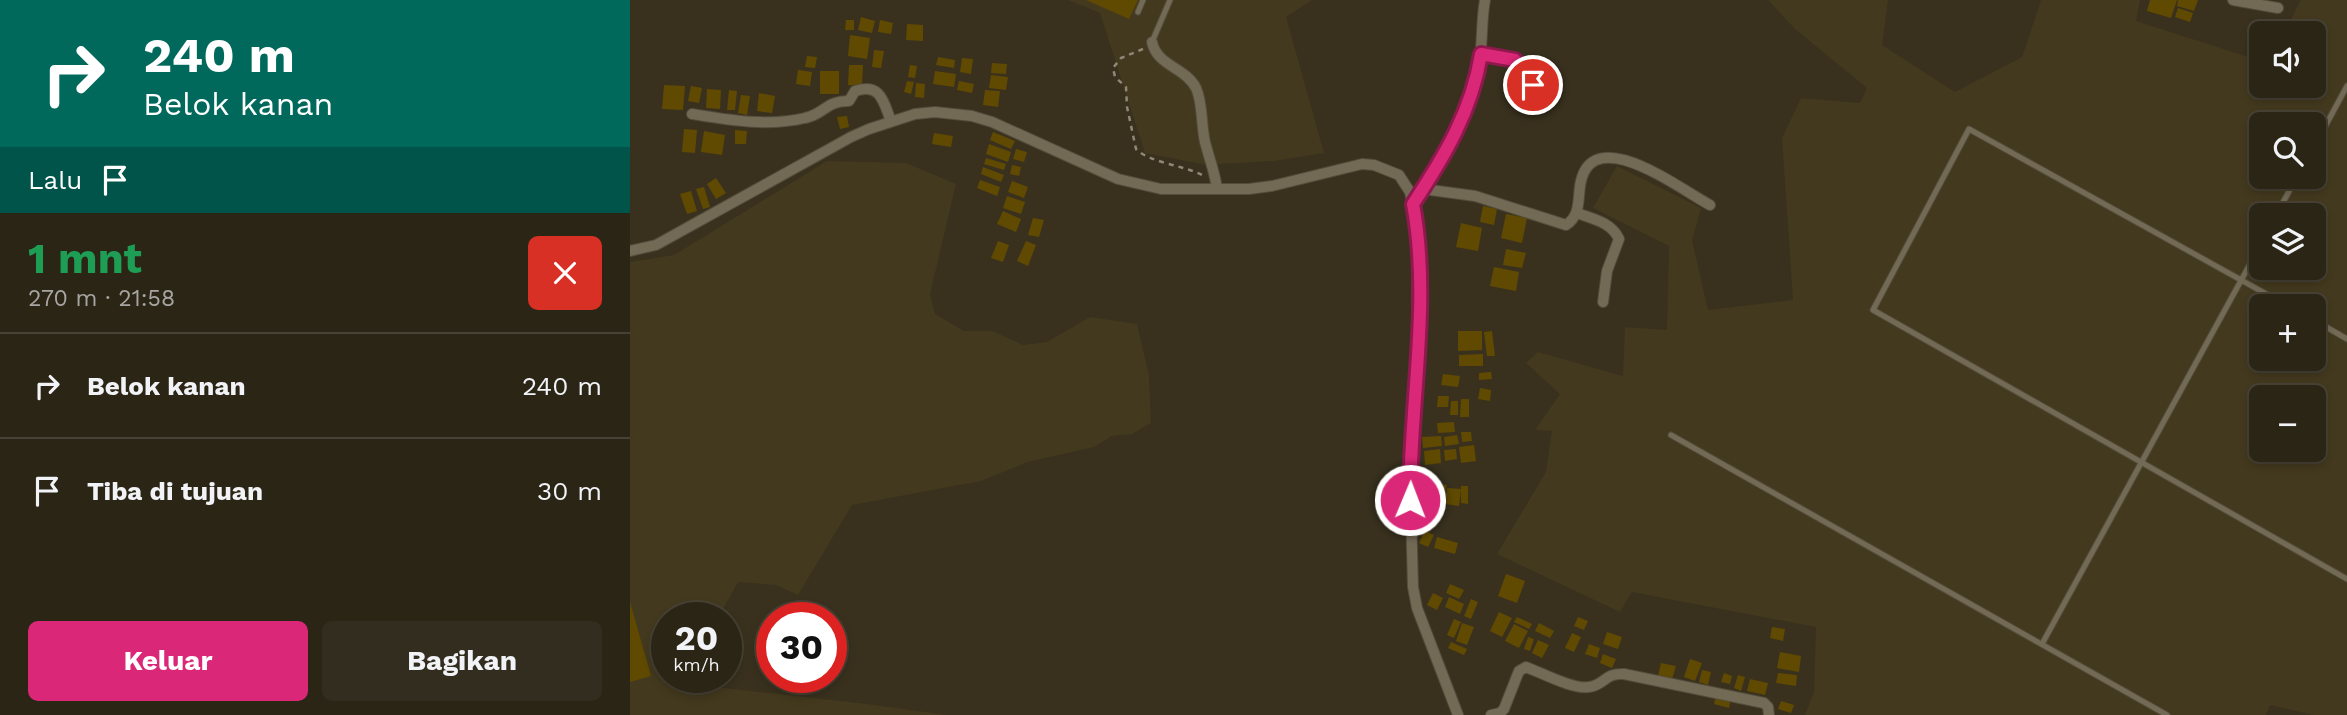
<!DOCTYPE html>
<html lang="id">
<head>
<meta charset="utf-8">
<style>
  :root { --surface:#2b2516; --page:#332d1f; --text:#f1f3f6; --muted:#a6a5a1; --line:#474235; --accent:#db2777 }
  body { margin:0; font-family:"Work Sans",sans-serif; background:var(--page); color:var(--text); height:100vh; display:flex; flex-direction:column; font-size:26px; white-space:nowrap }
  * { box-sizing:border-box; margin:0 }
  p { font-size:23px; color:var(--muted) }
  .icon { flex:none; width:38px; height:38px; fill:none; stroke:currentColor; stroke-width:2; stroke-linecap:round; stroke-linejoin:round }
  .map { position:relative; flex:1; overflow:hidden }
  .panel { display:flex; flex-direction:column; background:var(--surface); width:630px }
  .panel>* { flex:none }
  .top-card { background:#00695c; color:#fff; overflow:hidden }
  .fabs { position:absolute; left:1619px; top:21px; display:grid; gap:14px }
  .fabs a { display:grid; place-items:center; width:77px; height:77px; border-radius:10px; background:var(--surface); box-shadow:0 4px 10px #0003,0 0 0 2px var(--line); font-size:35px }
  .speed { position:absolute; left:21px; top:602px; display:flex; gap:14px; font-size:35px; font-weight:700; text-align:center }
  .speed>* { display:grid; place-content:center; width:91px; height:91px; border-radius:50%; background:var(--surface); box-shadow:0 4px 10px #0003,0 0 0 2px var(--line); line-height:1 }
  .speed small { font-size:18px; font-weight:400 }
  .speed .limit { border:10px solid #d22; background:#fff; color:#111 }
  .pin { position:absolute; display:grid; place-items:center; width:60px; height:60px; color:#fff; margin:-30px; border:4px solid #fff; border-radius:50%; box-shadow:0 2px 7px #0007 }
  .me { position:absolute; width:77px; margin:-38px; rotate:1deg; stroke-linejoin:round; filter:drop-shadow(0 0 5px #0008) }
  .turn { display:flex; align-items:center; gap:24px; height:147px; padding:0 28px; font-size:32px }
  .turn .icon { width:91px; height:91px; stroke-width:2.5 }
  .turn b { display:block; font-size:49px; line-height:60px }
  .then { display:flex; align-items:center; height:66px; padding:0 28px; background:#0003; gap:14px; font-size:26px }
  .round { display:grid; place-items:center; flex:none; width:74px; height:74px; border-radius:10px; background:var(--page) }
  .overview { display:flex; align-items:center; justify-content:space-between; height:119px; padding:0 28px }
  h1 { font-size:42px; font-weight:700; line-height:52px; color:#1e9e55 }
  .button { display:flex; gap:14px; margin-top:auto; padding:14px 28px }
  .button a { flex:1; height:80px; border-radius:10px; background:var(--accent); color:#fff; font-size:28px; font-weight:700; line-height:80px; text-align:center }
  .button a+a { background:var(--page); color:var(--text) }
  ul { padding:0; list-style:none }
  li { display:flex; align-items:center; gap:21px; height:105px; padding:0 28px; border-top:2px solid var(--line) }
  li div { flex:1 }
  li b { display:block; font-size:26px }
  li em { font-style:normal }
  main { display:flex; flex:1; min-height:0 }
  .map>svg:first-child { display:block }
  .built { fill:#43391e; fill-rule:evenodd }
  .building { fill:#604a01 }
  .lines { fill:none; stroke-linecap:round; stroke-linejoin:round }
  .lane-casing { stroke:#534c3b; stroke-width:7 }
  .street-casing { stroke:#534c3b; stroke-width:12 }
  .path { stroke:#8f8878; stroke-width:2.5; stroke-dasharray:5 5; stroke-linecap:butt }
  .lane { stroke:#726a55; stroke-width:5 }
  .street { stroke:#726a55; stroke-width:10 }
  .route-casing { stroke:#8e194d; stroke-width:18 }
  .route { stroke:#db2777; stroke-width:12 }
</style>
</head>
<body>
<main>
<section class="panel">
<div class="top-card">
<div class="turn"><svg class="icon" aria-label="right" viewBox="0 0 24 24"><path d="M7 20v-9h11M14 6l5 5-5 5"/></svg><div><b>240 m</b>Belok kanan</div></div>
<div class="then">Lalu<svg class="icon" aria-label="arrive" viewBox="0 0 24 24"><path d="M6 21V4h12l-3 4 3 4H6"/></svg></div>
</div>
<div class="overview"><div><h1>1 mnt</h1><p>270 m · 21:58</p></div><a class="round" style="background:#d93025;color:#fff"><svg class="icon" aria-label="close" viewBox="0 0 24 24"><path d="M6 6l12 12M18 6L6 18"/></svg></a></div>
<ul>
<li><svg class="icon" aria-label="right" viewBox="0 0 24 24"><path d="M7 20v-9h11M14 6l5 5-5 5"/></svg><div><b>Belok kanan</b></div><em>240 m</em></li>
<li><svg class="icon" aria-label="arrive" viewBox="0 0 24 24"><path d="M6 21V4h12l-3 4 3 4H6"/></svg><div><b>Tiba di tujuan</b></div><em>30 m</em></li>
</ul>
<div class="button"><a>Keluar</a><a>Bagikan</a></div>
</section>
<div class="map">
<svg width="1717" height="715" viewBox="0 0 1717 715">
  <rect width="100%" height="100%" fill="#39311e"/>
  <g class="built">
    <path d="M438,0H682L656,17L694,153L644,161L576,165L515,153L470,13Z"/>
    <path d="M1138,0H1258L1252,45L1325,92L1392,57L1411,0H1510L1506,21L1631,61V86H1684V33H1654L1671,0H1717V715H1683L1640,705L1636,715H1175L1184,692L1186,627L1002,592L990,612L867,554L916,472L922,431L905,430L930,394L896,363L908,352L993,376L995,327L1037,330L1039,246L963,208L987,166L1071,208L1062,240L1078,310L1163,300L1152,138L1171,98L1230,103L1237,88L1165,29ZM1631,124H1684V177H1631ZM1631,215H1684V268H1631ZM1631,306H1684V359H1631ZM1631,397H1684V450H1631Z"/>
    <path d="M197,161L276,163L326,184L300,294L305,314L334,331H363L393,345L417,342L460,317L507,324L519,375L521,423L502,434L482,436L464,447L398,462L351,481L222,505L168,595L146,585L108,582L88,618H37V677H76L75,686L237,704L317,715H0V262L44,255Z"/>
  </g>
  <g class="building">
    <path d="M456,0H508L499,19Z"/>
    <path d="M1520,0H1547L1541,18L1517,11Z"/>
    <path d="M1548,0H1568L1564,11L1547,6Z"/>
    <path d="M1548,8L1563,13L1560,22L1545,17Z"/>
    <path d="M231,17L245,21L242,33L228,30Z"/>
    <path d="M216,20H224V30H215Z"/>
    <path d="M250,20L263,23L261,34L248,32Z"/>
    <path d="M277,24L293,25V41L276,40Z"/>
    <path d="M220,35L240,38L237,59L218,56Z"/>
    <path d="M244,50L254,51L251,68L242,67Z"/>
    <path d="M177,56L187,57L185,68L175,67Z"/>
    <path d="M308,57L325,60L324,68L306,65Z"/>
    <path d="M332,58L343,59L341,74L330,72Z"/>
    <path d="M362,63L377,64L376,74L361,73Z"/>
    <path d="M219,65H233L232,86L218,85Z"/>
    <path d="M280,65L287,66L285,78L278,77Z"/>
    <path d="M168,70L182,72L180,86L166,84Z"/>
    <rect x="190" y="71" width="19" height="23"/>
    <path d="M305,71L326,74L324,87L303,84Z"/>
    <path d="M361,75L378,77L376,90L359,88Z"/>
    <path d="M277,81L284,82L281,94L274,92Z"/>
    <path d="M329,81L344,84L342,93L327,90Z"/>
    <path d="M286,83L295,84L294,98L285,97Z"/>
    <path d="M34,85L55,86L53,110L32,109Z"/>
    <path d="M61,86L72,88L69,103L58,101Z"/>
    <path d="M77,89L91,90L90,109L76,108Z"/>
    <path d="M99,90L107,91L105,110H97Z"/>
    <path d="M355,90L370,91L368,107L353,105Z"/>
    <path d="M129,93L145,96L142,113L127,111Z"/>
    <path d="M111,95L120,96L117,115L108,113Z"/>
    <path d="M217,116L219,127L210,129L207,117Z"/>
    <path d="M54,129L67,130L65,153L52,152Z"/>
    <path d="M105,130L117,131L116,144H105Z"/>
    <path d="M74,131L95,135L92,155L71,152Z"/>
    <path d="M363,132L385,141L381,149L360,140Z"/>
    <path d="M304,133L323,136L321,147L302,144Z"/>
    <path d="M359,144L381,152L378,162L356,154Z"/>
    <path d="M386,149L397,152L394,162L383,159Z"/>
    <path d="M356,158L376,164L374,170L354,164Z"/>
    <path d="M382,165L391,167L389,176L380,174Z"/>
    <path d="M353,167L374,175L371,182L351,174Z"/>
    <path d="M86,178L96,193L86,199L77,184Z"/>
    <path d="M350,180L370,187L367,196L347,188Z"/>
    <path d="M382,181L398,187L394,198L378,192Z"/>
    <path d="M74,187L80,207L73,209L66,189Z"/>
    <path d="M61,191L67,211L57,214L50,194Z"/>
    <path d="M377,196L395,202L391,214L373,208Z"/>
    <path d="M853,206L867,209L864,225L850,222Z"/>
    <path d="M373,211L391,219L386,232L367,224Z"/>
    <path d="M876,214L897,218L892,243L871,238Z"/>
    <path d="M403,218L414,220L409,237L398,235Z"/>
    <path d="M831,223L852,228L848,251L826,247Z"/>
    <path d="M368,241L379,245L373,262L361,258Z"/>
    <path d="M396,241L406,245L398,266L387,261Z"/>
    <path d="M876,249L896,253L892,268L873,265Z"/>
    <path d="M864,267L889,272L886,291L860,286Z"/>
    <path d="M828,331H852V350L828,351Z"/>
    <path d="M862,331L865,356H857L854,332Z"/>
    <path d="M853,354V366H829V355Z"/>
    <path d="M861,372L862,379L849,380V373Z"/>
    <path d="M813,374L830,376L828,387L811,385Z"/>
    <path d="M850,388L861,390L860,401L848,399Z"/>
    <path d="M808,396H819L818,407H807Z"/>
    <path d="M831,399H839V417H830Z"/>
    <path d="M821,401H828V415H820Z"/>
    <path d="M824,422L825,432L808,433L807,423Z"/>
    <path d="M831,432H841L842,441L832,442Z"/>
    <path d="M827,435L829,444L815,446L814,437Z"/>
    <path d="M811,436L812,446L793,448L792,437Z"/>
    <path d="M844,445L846,461L831,463L829,447Z"/>
    <path d="M810,449L811,463L795,465L794,451Z"/>
    <path d="M826,449L827,459L815,461L814,450Z"/>
    <path d="M811,484L817,485L812,503L807,502Z"/>
    <path d="M831,486H838V504L831,503Z"/>
    <path d="M817,488L831,489L829,506L815,504Z"/>
    <path d="M795,531L804,535L798,547L789,543Z"/>
    <path d="M807,537L828,543L825,554L804,548Z"/>
    <path d="M876,574L895,581L887,603L868,596Z"/>
    <path d="M820,584L834,590L829,599L816,593Z"/>
    <path d="M803,593L813,598L807,610L797,605Z"/>
    <path d="M819,597L834,604L830,614L815,607Z"/>
    <path d="M841,599L848,602L841,619L834,616Z"/>
    <path d="M0,602L21,676L0,682Z"/>
    <path d="M869,612L882,618L872,637L860,631Z"/>
    <path d="M887,617L902,624L899,629L884,622Z"/>
    <path d="M948,617L958,621L954,630L944,626Z"/>
    <path d="M824,619L831,622L824,638L817,635Z"/>
    <path d="M832,623L844,627L837,645L826,641Z"/>
    <path d="M909,623L924,631L920,638L905,631Z"/>
    <path d="M884,624L898,631L889,648L875,641Z"/>
    <path d="M1142,627L1155,629L1153,641L1140,638Z"/>
    <path d="M977,632L992,637L988,649L973,644Z"/>
    <path d="M942,633L951,637L944,652L935,648Z"/>
    <path d="M898,637L904,639L900,651L894,649Z"/>
    <path d="M908,640L919,645L912,658L902,653Z"/>
    <path d="M821,642L837,649L834,655L818,648Z"/>
    <path d="M959,644L970,648L967,658L955,654Z"/>
    <path d="M1150,652L1171,656L1169,672L1147,668Z"/>
    <path d="M973,654L986,659L982,668L970,663Z"/>
    <path d="M1060,659L1072,663L1065,681L1054,677Z"/>
    <path d="M1031,663L1046,666L1042,679L1028,676Z"/>
    <path d="M1072,670L1081,672L1078,685L1069,682Z"/>
    <path d="M1094,673L1102,676L1100,684L1091,682Z"/>
    <path d="M1148,673L1167,675L1166,686L1146,683Z"/>
    <path d="M1108,675L1115,677L1111,691L1104,688Z"/>
    <path d="M1120,679L1138,683L1135,695L1117,691Z"/>
    <path d="M1086,695L1101,698L1099,708L1084,704Z"/>
    <path d="M1151,701L1164,705L1161,713L1148,709Z"/>
  </g>
  <g class="lines">
    <g class="lane-casing">
      <g id="lane">
        <path d="M508,12L513,0"/>
        <path d="M522,42L540,0"/>
        <path d="M851,54L885,60L903,85"/>
        <path d="M1684,147L1717,86"/>
        <path d="M1646,215L1667,177"/>
        <path d="M1658,306L1339,129L1243,310L1717,579"/>
        <path d="M1684,320L1717,339"/>
        <path d="M1041,435L1537,715"/>
        <path d="M1412,644L1631,244"/>
      </g>
    </g>
    <g class="street-casing">
      <g id="street">
        <path d="M1603,0L1648,8"/>
        <path d="M522,42C527,66 555,67 566,88C573,103 571,125 575,142C579,158 585,172 587,189"/>
        <path d="M62,114C99,120 137,127 175,118C195,114 195,101 219,101L225,91C251,83 253,101 261,121"/>
        <path d="M793,189L845,196L936,225C950,216 948,201 950,186C960,119 1051,190 1080,205"/>
        <path d="M783,204C812,160 839,117 849,64C853,43 851,21 855,0"/>
        <path d="M947,213C963,219 981,222 989,239L977,271L973,302"/>
        <path d="M0,251L26,245L221,137L239,129L285,114L305,112L342,116L362,122L488,179L531,189H619L642,186L732,164L744,165L769,175L780,192L787,227V370L780,474L783,587L787,608L828,715"/>
        <path d="M861,715L870,713L874,709L889,671L896,667C912,673 944,690 959,687C975,685 974,673 994,674L1134,703L1138,707L1139,715"/>
      </g>
    </g>
    <path class="path" d="M513,49L491,58L483,68L485,77L496,87L497,107L506,149C520,163 553,165 572,175"/>
    <use href="#lane" class="lane"/>
    <use href="#street" class="street"/>
  </g>
  <g class="lines">
    <g class="route-casing">
      <path id="route" d="M780,500C780,402 801,301 783,204C814,157 842,111 851,54L885,60L903,85"/>
    </g>
    <use href="#route" class="route"/>
  </g>
</svg>
<div class="fabs">
<a><svg class="icon" aria-label="sound" viewBox="0 0 24 24"><path d="M4 9h4l5-4v14l-5-4H4zM17 9q2 3 0 6"/></svg></a>
<a><svg class="icon" aria-label="search" viewBox="0 0 24 24"><circle cx="10" cy="10" r="6"/><path d="M15 15l6 6"/></svg></a>
<a><svg class="icon" aria-label="layers" viewBox="0 0 24 24"><path d="M12 4l9 5-9 5-9-5zM3 14l9 5 9-5"/></svg></a>
<a>+</a>
<a>−</a>
</div>
<div class="speed"><div>20<small>km/h</small></div><div class="limit">30</div></div>
<div class="pin" style="left:903px;top:85px;background:#d93025"><svg class="icon" aria-label="arrive" viewBox="0 0 24 24"><path d="M6 21V4h12l-3 4 3 4H6"/></svg></div>
<svg class="me" style="left:780px;top:500px" viewBox="-20 -20 40 40"><circle r="17" fill="#db2777" stroke="#fff" stroke-width="3"/><path d="M0-11L8 9 0 5-8 9z" fill="#fff"/></svg>
</div>
</main>
</body>
</html>
